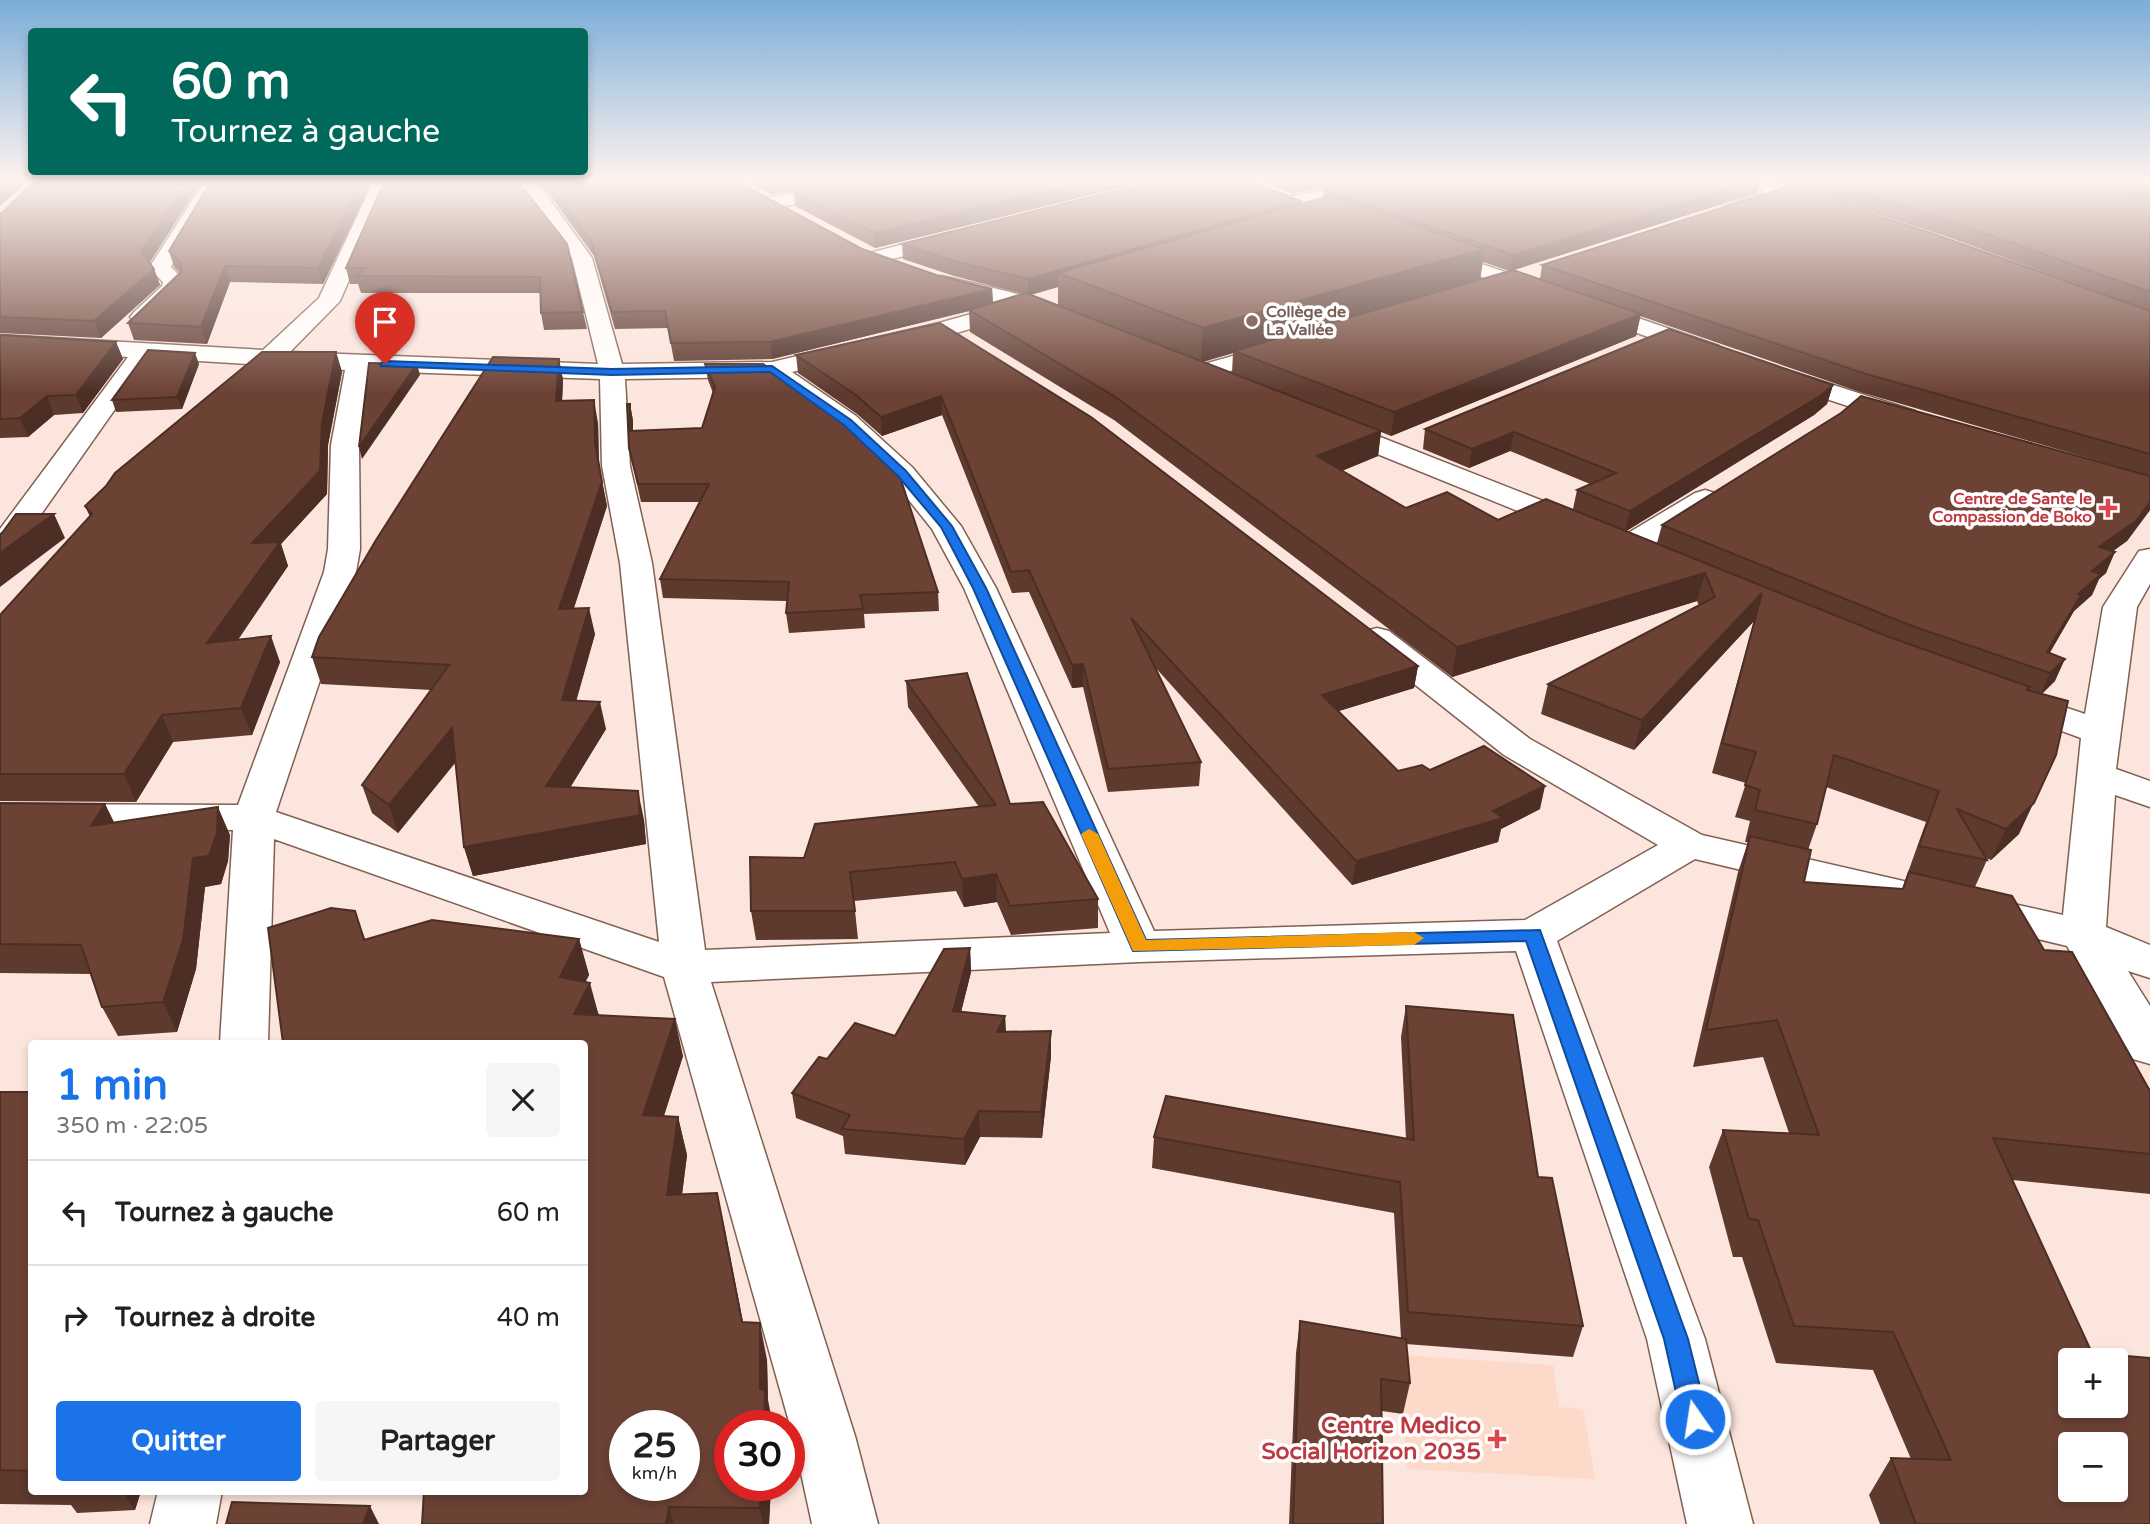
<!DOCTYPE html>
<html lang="fr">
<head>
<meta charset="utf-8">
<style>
  :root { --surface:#fff; --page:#f6f6f6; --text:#202124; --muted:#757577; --line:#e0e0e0; --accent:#1a73e8 }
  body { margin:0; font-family:"Varela Round",sans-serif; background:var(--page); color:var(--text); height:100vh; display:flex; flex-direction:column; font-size:26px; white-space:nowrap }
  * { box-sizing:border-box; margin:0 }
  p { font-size:23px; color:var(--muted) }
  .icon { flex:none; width:38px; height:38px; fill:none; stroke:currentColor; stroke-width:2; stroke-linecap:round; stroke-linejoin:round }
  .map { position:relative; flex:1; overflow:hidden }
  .panel { position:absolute; left:28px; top:1040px; width:560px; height:455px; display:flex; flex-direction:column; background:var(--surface); border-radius:7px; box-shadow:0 4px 10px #0003 }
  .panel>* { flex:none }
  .top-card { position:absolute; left:28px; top:28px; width:560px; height:147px; border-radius:7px; box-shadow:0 4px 10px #0003; background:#00695c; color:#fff; overflow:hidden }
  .fabs { position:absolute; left:2058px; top:1348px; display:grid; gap:14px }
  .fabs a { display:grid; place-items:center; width:70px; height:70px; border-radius:7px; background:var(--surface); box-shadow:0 4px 10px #0003; font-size:35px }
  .speed { position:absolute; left:609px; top:1410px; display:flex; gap:14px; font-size:35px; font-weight:700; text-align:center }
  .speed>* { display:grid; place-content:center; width:91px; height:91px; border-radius:50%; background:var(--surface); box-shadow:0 4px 10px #0003; line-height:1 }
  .speed small { font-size:18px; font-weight:400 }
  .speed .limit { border:10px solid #d22; background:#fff; color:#111 }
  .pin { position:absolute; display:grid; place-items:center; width:60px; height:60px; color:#fff; margin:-72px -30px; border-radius:50% 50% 50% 0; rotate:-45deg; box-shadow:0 0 7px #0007 }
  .pin .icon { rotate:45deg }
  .me { position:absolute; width:77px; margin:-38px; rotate:347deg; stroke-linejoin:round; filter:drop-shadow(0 0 5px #0008) }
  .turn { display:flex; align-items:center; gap:24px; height:147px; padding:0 28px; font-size:32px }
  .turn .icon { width:91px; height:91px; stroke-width:2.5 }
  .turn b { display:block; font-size:49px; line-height:60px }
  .round { display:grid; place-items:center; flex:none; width:74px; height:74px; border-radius:7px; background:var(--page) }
  .overview { display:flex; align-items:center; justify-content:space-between; height:119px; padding:0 28px }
  h1 { font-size:42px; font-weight:700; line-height:52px; color:var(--accent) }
  .button { display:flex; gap:14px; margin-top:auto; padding:14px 28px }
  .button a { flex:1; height:80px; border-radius:7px; background:var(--accent); color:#fff; font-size:28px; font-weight:700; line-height:80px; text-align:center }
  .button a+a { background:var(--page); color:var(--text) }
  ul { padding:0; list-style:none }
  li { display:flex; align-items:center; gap:21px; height:105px; padding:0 28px; border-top:2px solid var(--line) }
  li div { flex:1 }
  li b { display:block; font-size:26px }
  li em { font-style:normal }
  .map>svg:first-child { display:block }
  .built { fill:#fdd9ca }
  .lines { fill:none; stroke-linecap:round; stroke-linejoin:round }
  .minor-casing { stroke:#806053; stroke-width:3 }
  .minor { fill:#fff; fill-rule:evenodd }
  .wall { fill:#5d392e; fill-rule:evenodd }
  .shaded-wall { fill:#4c2e25 }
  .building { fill:#6c4235; stroke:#4c2e25; stroke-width:2; fill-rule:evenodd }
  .route { fill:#1a73e8; stroke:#114b97; stroke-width:2 }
  .slow { fill:#f59e0b }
  .education-dot { fill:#8d6e63; stroke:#fff; stroke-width:2.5 }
  .health-dot { fill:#e0444e; stroke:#fff; stroke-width:2.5 }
  .labels { text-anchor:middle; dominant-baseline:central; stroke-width:7; stroke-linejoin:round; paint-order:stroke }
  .far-education-label { font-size:16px; font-weight:bold; fill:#785e54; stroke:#fff; text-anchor:start }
  .far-health-label { font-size:16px; font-weight:bold; fill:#be3a42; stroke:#fff; text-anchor:end }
  .near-health-label { font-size:23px; font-weight:bold; fill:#be3a42; stroke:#fff; text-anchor:end }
</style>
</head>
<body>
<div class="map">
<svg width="2150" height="1524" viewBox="0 0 2150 1524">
  <rect width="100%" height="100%" fill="#fce5dc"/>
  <path class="built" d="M1398,1355L1553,1365L1559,1407L1583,1409L1595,1479L1407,1469Z"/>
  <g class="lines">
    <g class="minor-casing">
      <g id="minor">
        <path d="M209,180H229L213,196L171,267L185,281L184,288L150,322H134L130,317L134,312L162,286L163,282L149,268L197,193Z"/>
        <path d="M374,180H392L340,301L290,352L598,364L572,258L534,205L512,180H531L548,197L592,258L622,364L772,362L939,323L1003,305L934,288L931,283L934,278L942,276C965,282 1055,299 1066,315L1063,320L1055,322L1027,312L953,334L792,372L856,416L912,467L961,526L996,588L1154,931L1525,920L1658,845L1504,755L1365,645L1360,638L1365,631L1377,628L1389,631L1530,739L1702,835L1934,888L1941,898L1934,908L1919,912L1695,859L1557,941L1705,1339L1753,1524H1687L1647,1339L1516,951L1139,962L711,982L855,1436L878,1524H812L793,1436L664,977L274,839L268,1043H220L233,830L0,828V804L238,805L324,572L328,549L331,445L345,370L151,358L11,557L0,559V529L128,357L0,349V335L263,350L319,298ZM370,371L600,379L602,466L620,563L659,942L276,812L356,572L360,549L359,445ZM766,377L838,428L892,479L932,529L964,588L1110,933L705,950L652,563L630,466L625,379Z"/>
        <path d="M869,180H909L900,185L769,209L759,203L769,197Z"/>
        <path d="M1387,180H1427L1418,185L1291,208L1281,202L1291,196Z"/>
        <path d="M1767,180L1774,182L1786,195L1784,199L1738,215H1724L1721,211L1724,207L1764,193L1758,186Z"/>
        <path d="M952,232L962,238L959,242L872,264L862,258L865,254Z"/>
        <path d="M1430,246L1719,346L1722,351L1719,356H1701L1423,256L1420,252L1423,248Z"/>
        <path d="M1282,342L1291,344L1294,349L1291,354L1199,380L1190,378L1187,373L1190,368Z"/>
        <path d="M1780,368L1915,411L1919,417L1915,423L1906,425L1771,381L1767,376L1771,371Z"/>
        <path d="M1332,418L1589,519L1593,525L1589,531L1578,534L1567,531L1323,432L1319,426L1323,420Z"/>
        <path d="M1705,490L1715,493L1720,499L1715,505L1640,553L1629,555L1618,553L1614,546L1618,539L1695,493Z"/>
        <path d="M2150,549V584L2137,607L2116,769L2150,781V807L2115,795L2106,927L2150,945V978L2128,971L2150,1006V1064L2133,1059L2067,946L1963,921L1956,911L1963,901L1978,896L2063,915L2081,738L2004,710L1999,702L2004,694L2017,691L2085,714L2103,607L2139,551Z"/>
        <path d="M158,1491H222L216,1524H150Z"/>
      </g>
    </g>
    <use href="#minor" class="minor"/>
  </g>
  <g class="wall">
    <path d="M207,180L195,192L149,262L154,269L160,285L101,338L0,333V213Z"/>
    <path d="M373,180L323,284L230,282L207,344L134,340L128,323L180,273L174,267L169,251Z"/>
    <path d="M517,180L583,312L587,329L544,330L541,313V293H361L358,284H350L346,268Z"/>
    <path d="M534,180H734L862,249L936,275L992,289L993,303L1023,294L954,276L903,259L902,244L1301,204L1323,198L1324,190L1757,193L1514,270L1540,279L1542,265L2150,311V476L1860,392L1640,316L1636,336L1391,436L1381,432L1378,456L1342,471L1406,508L1498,520L1573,509L1577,490L1590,484L1510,451L1469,468L1423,449L1425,429L1833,385L1827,404L1814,415L1626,531L1657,543L1662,525L2150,476V510L2127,541L2112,551L2106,573L2099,579L2092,595L2074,611L2049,653L2055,681L2041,694L2019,834L1991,860L1985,858L1987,860L1975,887L2044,950L2150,1091V1194L2013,1180L2150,1524H1880L1869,1495L1891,1458L1911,1459L1873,1370L1776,1363L1742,1257H1733L1709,1167L1723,1130L1789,1133L1763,1057L1693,1067L1738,872L1748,842H1745L1750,821L1735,817L1746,783L1712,773L1754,621L1634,750L1541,714L1548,684L1699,606L1697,601L1452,677L1114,420L970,332L969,311L772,359L674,361L668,328L615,329L594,256L550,195ZM1483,262L1509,271L1480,279ZM1058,287V305L1031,295ZM1233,353L1232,373L1203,362ZM1826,787L1926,822L1902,889L1804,882L1808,850L1817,824Z"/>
    <path d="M744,180H855L771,194Z"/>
    <path d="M1150,180L875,248L795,206L794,192Z"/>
    <path d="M1256,180H1372L1292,193Z"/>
    <path d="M1769,180H2070L2150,201V311L1945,236Z"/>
    <path d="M2074,180H2150V201Z"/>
    <path d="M940,323L1418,666L1414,688L1339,711L1398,771L1430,770L1540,809L1501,829L1498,842L1352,885L1154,666L1201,762L1199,786L1108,792L1083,687L1072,688L1029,592L1012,593L942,415L882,436L857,414L798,373L796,355Z"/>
    <path d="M0,335L116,342L123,359L83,413L54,415L28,437L0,438Z"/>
    <path d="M336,352L342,372L328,445L327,494L281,544L288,566L238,640L280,662L252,735L173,742L136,802L0,801V615L90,517L85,506Z"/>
    <path d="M559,359L563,380L562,401L598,423L599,466L607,506L574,608L595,634L576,700L606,729L570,788L644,820L646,844L473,876L464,847L456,762L398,833L372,813L362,785L431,690L321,684L312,657Z"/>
    <path d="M199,364L182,409L116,412L112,400Z"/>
    <path d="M705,364L938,592L939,611L864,614L865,628L789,633L786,613L787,601L663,598L660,579L700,502H641L629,448L630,404L633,421V431L702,428L713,393L708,380Z"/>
    <path d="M906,681L1010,804L1098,899V928L1011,935L997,902L964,907L956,891L854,901L858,939L756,940L751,911L804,858L979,807L908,707Z"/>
    <path d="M0,803L105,804L114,822L230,835L228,861L221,884L205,887L196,969L177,1032L118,1036L102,1007L91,974L0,973Z"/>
    <path d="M579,939L589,975L585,982L599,1015L683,1056L664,1116L678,1117L687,1155L682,1195L717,1193L743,1322L767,1360L768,1400L771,1486L769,1524H422L584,1491L365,940Z"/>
    <path d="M970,948L971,972L961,1012L1005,1016L1006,1032L1051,1056L1042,1138L980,1137L965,1165L845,1154L843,1136L796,1118L792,1093L827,1059L895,1036Z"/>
    <path d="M1406,1006L1538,1177L1583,1326L1573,1357L1406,1344L1410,1383L1403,1414L1382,1411L1383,1524H1289L1296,1353L1300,1321L1401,1338L1394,1213L1152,1168L1154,1137L1406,1139L1401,1037Z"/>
    <path d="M0,1092H32V1491H141L135,1510L77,1513L71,1505L0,1504Z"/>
  </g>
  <g class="shaded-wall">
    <path d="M8,180H29L0,206V187Z"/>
    <path d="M189,180H207L195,192L147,267L141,251Z"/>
    <path d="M362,180H373L323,284L318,268Z"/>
    <path d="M770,180H855L771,194Z"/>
    <path d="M1093,180H1150L875,248L874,233Z"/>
    <path d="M1293,180H1372L1292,193Z"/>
    <path d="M1756,180H1760L1757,193L1510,271L1513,255Z"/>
    <path d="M1301,201L1300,216L1058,273V287L1028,295V279Z"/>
    <path d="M1484,249L1480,281L1234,351L1233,353L1201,362L1203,328Z"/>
    <path d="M225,266L230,282L207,344L201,327Z"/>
    <path d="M154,269L160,285L101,338L94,321Z"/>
    <path d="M992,289L993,305L969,310V311L772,359L770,342Z"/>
    <path d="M1641,314L1636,336L1391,436L1394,412Z"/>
    <path d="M116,342L123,359L83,413L76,395Z"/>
    <path d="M336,352L342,372L328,445L327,494L281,544L288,566L217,669L207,643L252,543L322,423Z"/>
    <path d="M195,353L199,364L182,409L177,397Z"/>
    <path d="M559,359L563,380L561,423L556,401Z"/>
    <path d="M417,364L420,375L362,459L359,447Z"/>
    <path d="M1833,385L1827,404L1814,415L1625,532L1630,511Z"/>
    <path d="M47,396L54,415L28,437L20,418Z"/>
    <path d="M941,396L942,415L882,436L881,417Z"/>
    <path d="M594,400L598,423L599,466L607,506L565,635L559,609L595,443Z"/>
    <path d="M630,404L633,421V448L630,431Z"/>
    <path d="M1381,431L1378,456L1314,482L1317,456Z"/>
    <path d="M1514,432L1510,451L1469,468L1472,449Z"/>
    <path d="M2150,502V510L2127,541L2090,568L2099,547Z"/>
    <path d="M54,514L65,538L0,587V553Z"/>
    <path d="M2115,552L2106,573L2099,579L2092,595L2074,611L2040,670L2047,652L2078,594L2092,571Z"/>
    <path d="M1705,573L1697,601L1452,677L1457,647Z"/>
    <path d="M1762,593L1754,621L1634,750L1642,720Z"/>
    <path d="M589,608L595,634L569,727L562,700Z"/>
    <path d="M271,636L280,662L252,735L241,708Z"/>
    <path d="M2065,659L2055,681L2040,696L2050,673Z"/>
    <path d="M1083,664V687L1072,688V665Z"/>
    <path d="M1418,666L1414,688L1319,717L1322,695Z"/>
    <path d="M600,702L606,729L553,815L546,786Z"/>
    <path d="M162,715L173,742L136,802L124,774Z"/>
    <path d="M452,728L460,756L398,833L389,805Z"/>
    <path d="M2056,755L2019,834L1991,860L2006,829Z"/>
    <path d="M1545,786L1540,809L1501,829L1498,842L1352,885L1356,861L1493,811Z"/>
    <path d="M638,791L644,820L646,844L473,876L464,847Z"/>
    <path d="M105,804L118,832L91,826Z"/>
    <path d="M218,807L230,835L228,861L221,884L205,887L196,969L177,1032L163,1002L193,858Z"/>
    <path d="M996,874L997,902L964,907L962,879Z"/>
    <path d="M355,911L368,947L364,940Z"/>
    <path d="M579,939L589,975L570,1014L560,977Z"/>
    <path d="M970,948L971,972L955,1036L953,1011Z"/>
    <path d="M590,983L600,1020L574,1014Z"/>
    <path d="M1005,1016L1006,1041L997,1032Z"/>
    <path d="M675,1019L683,1056L652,1152L643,1115Z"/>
    <path d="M1051,1031V1056L1042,1138L1041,1112Z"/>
    <path d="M979,1111L980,1137L965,1165L964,1139Z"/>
    <path d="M678,1117L687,1155L677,1233L667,1195Z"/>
    <path d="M717,1193L725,1230L750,1360L742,1322Z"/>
    <path d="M760,1323L767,1360L768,1400L773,1426H764L760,1389Z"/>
    <path d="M761,1486H771L769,1524H763L760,1508Z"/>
    <path d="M121,1491H141L135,1510Z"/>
    <path d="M370,1506L379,1524H363Z"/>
    <path d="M669,1507L674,1524H666Z"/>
  </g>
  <g class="building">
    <path d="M0,180H8L0,187Z"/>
    <path d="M36,180H189L141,251L154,269L94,321L0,317V213H2Z"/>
    <path d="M214,180H362L318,268L225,266L201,327L128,323L181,272V263L169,251L210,183Z"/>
    <path d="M385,180H517L567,244L583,312L541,313L540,277L356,276L366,268H346Z"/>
    <path d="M546,180H734L862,249L936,275L992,289L770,342L671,343L665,311L612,312L591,241Z"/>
    <path d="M863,180H1093L874,233L794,192Z"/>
    <path d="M1159,180H1246L1301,201L1028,279L953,261L902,244Z"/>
    <path d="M1384,180H1756L1513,255L1324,190Z"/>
    <path d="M1817,180H2070L2150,201V292L1950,221Z"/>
    <path d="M2131,180H2150V185Z"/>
    <path d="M1787,187L1934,234L2150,311V454L1866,374L1542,265Z"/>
    <path d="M1329,196L1484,249L1203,328L1058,273Z"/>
    <path d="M1513,270L1641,314L1394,412L1234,351Z"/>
    <path d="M1026,293L1381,431L1317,456L1406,508L1447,492L1498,520L1546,499L1889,637L2030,687L2027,690L2068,701L2056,755L2034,803L2006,829L1957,809L1987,860L1919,846L1939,791L1834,755L1817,824L1755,810L1760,790L1745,785L1756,752L1722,743L1762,593L1642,720L1548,684L1715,597L1705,573L1457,647L1114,396L969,310Z"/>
    <path d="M940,323L1091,417L1418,666L1322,695L1398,771L1422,765L1430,770L1484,746L1545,786L1493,811L1503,818L1356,861L1131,618L1201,762L1108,769L1083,664L1072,665L1029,570L1011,572L941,396L881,417L856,395L796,355Z"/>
    <path d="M1669,329L1833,385L1820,396L1630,511L1577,490L1616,473L1514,432L1472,449L1425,429Z"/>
    <path d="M0,335L116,342L76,395L47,396L20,418L0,419Z"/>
    <path d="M148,350L195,353L177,397L112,400Z"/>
    <path d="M262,352H336L322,423L320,471L252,543L280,542L207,643L271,636L241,708L162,715L124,774H0V615L92,514L85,506L106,486L115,473Z"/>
    <path d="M493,357L559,359L556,401L594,400L595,443L602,482L559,609L589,608L562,700L600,702L546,786L638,791L640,815L464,847L452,728L389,805L362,785L449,665L312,657L319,637L376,540Z"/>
    <path d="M369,363L417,364L359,447Z"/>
    <path d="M705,364H763L835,413L900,477L938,592L860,595L863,609L786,613L789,582L660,579L709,484H638L629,448L627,404H630V431L702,428L715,387Z"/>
    <path d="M1861,396L2150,476V502L2136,521L2099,547L2115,552L2092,571L2101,574L2078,594L2081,595L2047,652L2065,659L2050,673L1912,626L1662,525L1841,413Z"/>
    <path d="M16,514H54L0,553V534L2,533Z"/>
    <path d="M967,673L1010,804L1043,802L1098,899L1010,906L996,874L962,879L955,862L850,872L855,911H751L750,857L804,858L815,824L996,805L906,681Z"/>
    <path d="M0,803L105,804L91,826L218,807L217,833L209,856L193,858L183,940L163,1002L102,1007L81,945L0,944Z"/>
    <path d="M1750,836L1811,850L1804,882L1903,889L1909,872L2012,896L2044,950L2072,952L2150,1091V1154L1993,1138L2092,1353L2150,1358V1524H1916L1891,1458L1951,1460L1893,1332L1794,1326L1758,1220L1749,1219L1723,1130L1819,1135L1777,1020L1706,1030ZM2070,1360H2116V1405H2070ZM2070,1444H2116V1489H2070Z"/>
    <path d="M331,908L355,911L364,940L432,920L579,939L560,977L590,983L574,1014L675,1019L643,1115L678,1117L667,1195L717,1193L742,1322L760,1323V1389L765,1390L764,1426H730V1486H761L760,1508L669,1507L666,1524H422L424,1491H584V1043H283L268,928ZM625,1426H684V1486H625Z"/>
    <path d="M970,948L953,1011L1005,1016L997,1032L1051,1031L1041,1112L979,1111L964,1139L842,1129L850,1115L792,1093L819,1057L827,1059L855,1023L895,1036L944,949Z"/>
    <path d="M1406,1006L1513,1015L1538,1177L1552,1178L1583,1326L1408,1312L1400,1182L1154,1137L1166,1096L1414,1140Z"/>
    <path d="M0,1092H32V1471L0,1470Z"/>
    <path d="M1300,1321L1406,1339L1410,1383L1381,1379L1383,1524H1293Z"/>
    <path d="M232,1502L370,1506L363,1524H226Z"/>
  </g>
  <linearGradient id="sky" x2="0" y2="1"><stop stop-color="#7badd8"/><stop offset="0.46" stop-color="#fef3ef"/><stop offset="1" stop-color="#fef3ef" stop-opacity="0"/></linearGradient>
  <rect width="2150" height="393" fill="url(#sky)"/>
  <path class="route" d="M385,361L612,369L772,366L851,420L906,471L952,526L986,588L1146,940L1540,930L1688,1339L1708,1419L1704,1427L1695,1430L1686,1427L1682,1419L1664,1339L1526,941L1133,951L973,588L941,527L898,476L844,425L770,372L612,375L381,366L380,364Z"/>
  <path class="slow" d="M1089,829L1098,834L1146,940L1414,932L1424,938L1414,945L1133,951L1081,834Z"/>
  <circle class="education-dot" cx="1252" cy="321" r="7"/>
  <g class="health-dot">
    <path d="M2104.5 497.5h7v7h7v7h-7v7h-7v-7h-7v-7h7z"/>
    <path d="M1493.5 1428.5h7v7h7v7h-7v7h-7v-7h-7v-7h7z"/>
  </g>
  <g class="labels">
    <g class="far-education-label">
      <text x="1266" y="312">Collège de<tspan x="1266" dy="18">La Vallée</tspan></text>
    </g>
    <g class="far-health-label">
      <text x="2092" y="499">Centre de Sante le<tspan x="2092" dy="18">Compassion de Boko</tspan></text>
    </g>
    <g class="near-health-label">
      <text x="1481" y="1426">Centre Medico<tspan x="1481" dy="26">Social Horizon 2035</tspan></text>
    </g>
  </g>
</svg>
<div class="fabs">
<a>+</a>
<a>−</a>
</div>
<div class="speed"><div>25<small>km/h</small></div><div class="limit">30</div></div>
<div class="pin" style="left:385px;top:364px;background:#d93025"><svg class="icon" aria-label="arrive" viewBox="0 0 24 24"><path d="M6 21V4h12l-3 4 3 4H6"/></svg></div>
<svg class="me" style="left:1695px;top:1419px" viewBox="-20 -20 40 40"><circle r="17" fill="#1a73e8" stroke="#fff" stroke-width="3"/><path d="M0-11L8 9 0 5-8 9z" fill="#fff"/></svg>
<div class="top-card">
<div class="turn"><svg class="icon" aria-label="left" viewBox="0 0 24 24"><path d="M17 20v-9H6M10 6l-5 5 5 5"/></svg><div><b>60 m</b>Tournez à gauche</div></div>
</div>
<section class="panel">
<div class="overview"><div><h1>1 min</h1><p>350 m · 22:05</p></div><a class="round"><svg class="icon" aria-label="close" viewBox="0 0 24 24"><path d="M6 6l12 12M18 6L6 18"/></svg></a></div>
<ul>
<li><svg class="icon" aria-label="left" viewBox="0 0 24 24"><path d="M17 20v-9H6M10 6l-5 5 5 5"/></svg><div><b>Tournez à gauche</b></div><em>60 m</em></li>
<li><svg class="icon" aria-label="right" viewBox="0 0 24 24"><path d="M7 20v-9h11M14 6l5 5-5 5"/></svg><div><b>Tournez à droite</b></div><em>40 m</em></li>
</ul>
<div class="button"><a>Quitter</a><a>Partager</a></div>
</section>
</div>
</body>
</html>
